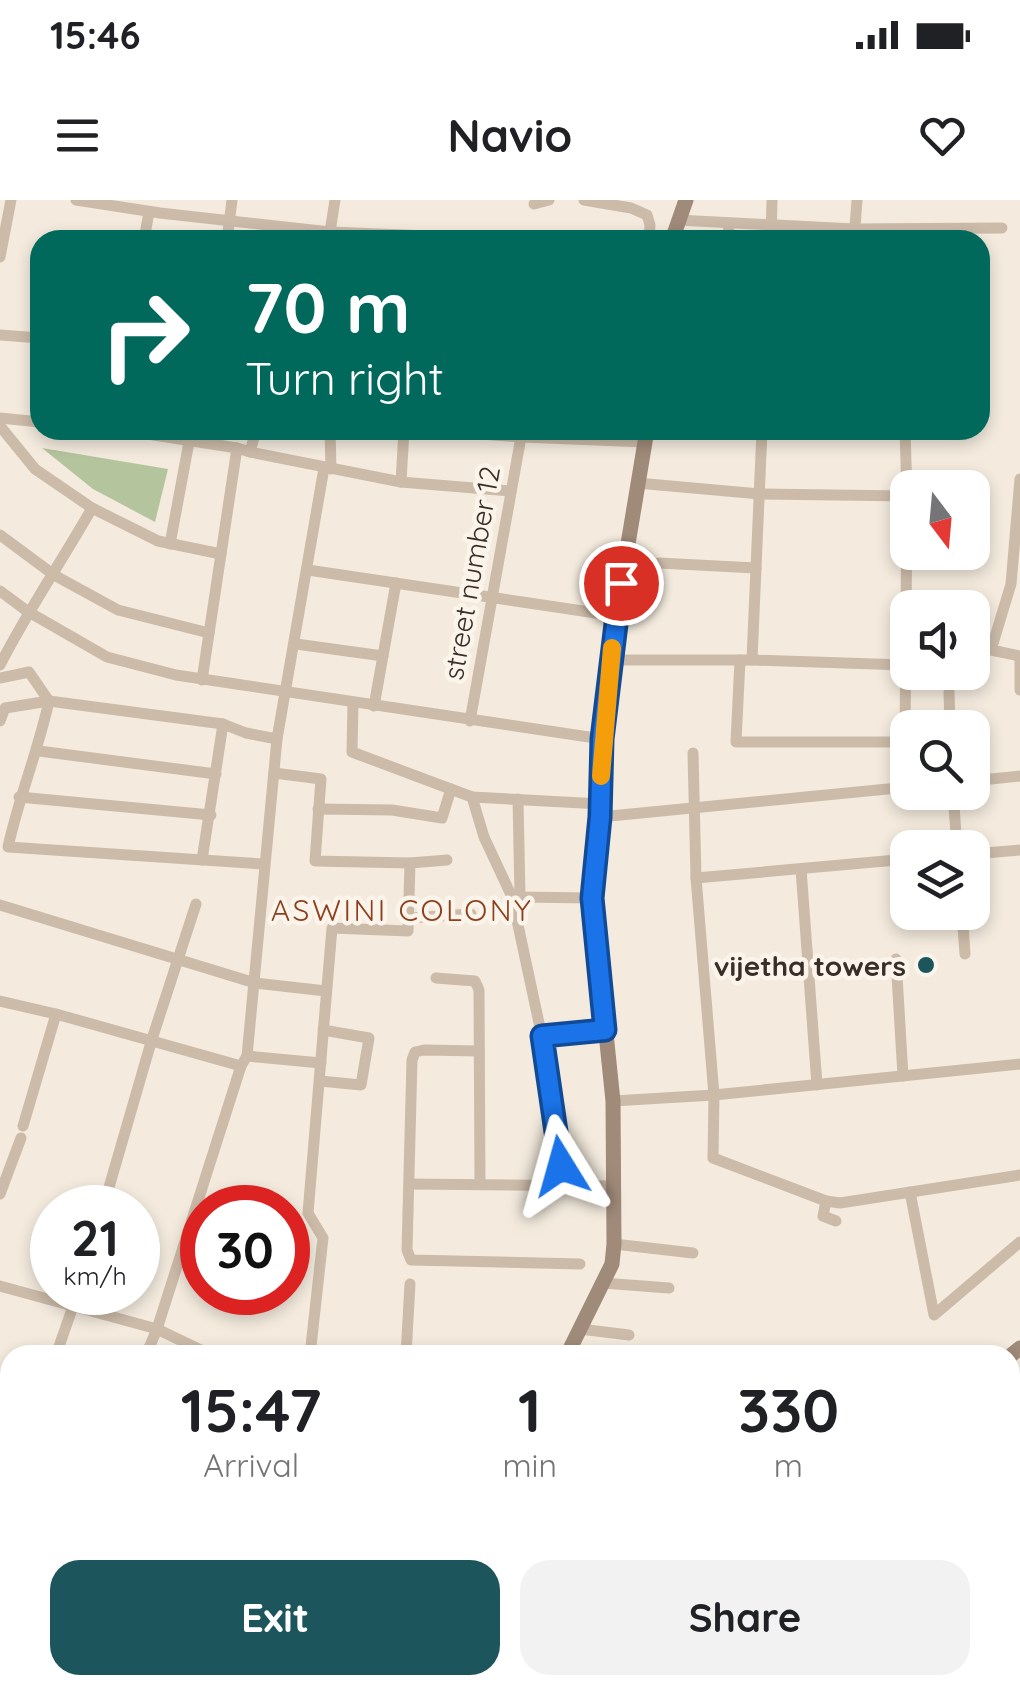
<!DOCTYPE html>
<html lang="en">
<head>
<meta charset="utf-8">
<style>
  :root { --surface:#fff; --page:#f2f2f2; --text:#202124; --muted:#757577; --accent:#1d555d }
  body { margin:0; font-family:Quicksand,sans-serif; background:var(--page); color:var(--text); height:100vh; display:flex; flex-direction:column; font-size:38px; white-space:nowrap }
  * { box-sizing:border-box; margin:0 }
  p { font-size:32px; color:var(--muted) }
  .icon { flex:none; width:55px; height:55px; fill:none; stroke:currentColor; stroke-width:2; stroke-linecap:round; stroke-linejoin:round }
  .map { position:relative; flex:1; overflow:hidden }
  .details { position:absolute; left:0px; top:1145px; width:1020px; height:350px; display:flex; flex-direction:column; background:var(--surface); border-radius:30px 30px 0 0; box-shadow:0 5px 15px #0003 }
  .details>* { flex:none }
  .top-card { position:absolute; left:30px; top:30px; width:960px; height:210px; border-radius:30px; box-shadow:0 5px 15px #0003; background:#00695c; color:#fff; overflow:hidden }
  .needle { width:65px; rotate:164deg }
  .fabs { position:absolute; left:890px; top:270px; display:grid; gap:20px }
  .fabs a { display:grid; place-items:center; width:100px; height:100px; border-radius:20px; background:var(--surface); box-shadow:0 5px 15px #0003; font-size:50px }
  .speed { position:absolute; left:30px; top:985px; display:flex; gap:20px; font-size:50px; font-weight:700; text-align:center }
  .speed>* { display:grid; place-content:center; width:130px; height:130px; border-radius:50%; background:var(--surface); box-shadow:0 5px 15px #0003; line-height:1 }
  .speed small { font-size:25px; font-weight:400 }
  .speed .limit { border:15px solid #d22; background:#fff; color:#111 }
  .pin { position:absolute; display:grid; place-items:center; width:85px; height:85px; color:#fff; margin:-42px; border:5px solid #fff; border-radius:50%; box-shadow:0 2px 10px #0007 }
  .me { position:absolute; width:110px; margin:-55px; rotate:352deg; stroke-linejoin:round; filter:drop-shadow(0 0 8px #0008) }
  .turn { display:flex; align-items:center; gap:35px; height:210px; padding:0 50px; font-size:45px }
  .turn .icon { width:130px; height:130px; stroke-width:2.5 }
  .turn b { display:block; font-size:70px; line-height:85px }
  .eta { display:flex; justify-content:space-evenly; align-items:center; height:170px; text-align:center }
  .eta b { font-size:60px; font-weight:800; line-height:70px }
  .button { display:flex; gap:20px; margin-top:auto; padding:20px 50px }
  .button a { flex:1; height:115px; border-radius:30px; background:var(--accent); color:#fff; font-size:40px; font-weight:800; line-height:115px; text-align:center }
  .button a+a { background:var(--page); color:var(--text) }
  .status { display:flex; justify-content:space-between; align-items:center; height:70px; padding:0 50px; background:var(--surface); direction:ltr }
  .status svg { height:28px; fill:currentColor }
  header { display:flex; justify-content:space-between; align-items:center; height:130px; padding:0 50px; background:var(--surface); font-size:45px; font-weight:800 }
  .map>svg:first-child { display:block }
  .green { fill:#b4c49d }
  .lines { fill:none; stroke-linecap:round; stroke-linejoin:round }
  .minor { stroke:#ccbba9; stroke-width:11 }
  .secondary { stroke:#a08a7a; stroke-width:15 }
  .route-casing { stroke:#114b97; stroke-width:25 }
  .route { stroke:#1a73e8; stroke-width:18 }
  .slow { stroke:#f59e0b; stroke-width:18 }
  .poi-dot { fill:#1d555d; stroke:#fbf4eb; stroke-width:4 }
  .labels { text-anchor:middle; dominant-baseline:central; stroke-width:9; stroke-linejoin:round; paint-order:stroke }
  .street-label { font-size:28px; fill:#392f29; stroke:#fbf4eb }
  .poi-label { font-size:28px; font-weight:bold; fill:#392f29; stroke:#fbf4eb; text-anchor:end }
  .neighbourhood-label { font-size:30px; letter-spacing:2.5px; fill:#8c401f; stroke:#fbf4eb }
</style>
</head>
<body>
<div class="status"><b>15:46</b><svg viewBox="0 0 49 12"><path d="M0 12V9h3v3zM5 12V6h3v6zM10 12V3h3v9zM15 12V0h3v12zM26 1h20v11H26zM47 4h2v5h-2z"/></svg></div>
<header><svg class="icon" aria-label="menu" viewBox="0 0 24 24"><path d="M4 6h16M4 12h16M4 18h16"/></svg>Navio<svg class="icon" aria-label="heart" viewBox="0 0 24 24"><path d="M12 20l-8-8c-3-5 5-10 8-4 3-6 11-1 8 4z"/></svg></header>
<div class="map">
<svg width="1020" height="1495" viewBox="0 0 1020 1495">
  <rect width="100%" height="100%" fill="#f4ebde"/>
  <path class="green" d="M42,248L168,269L155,322L93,289Z"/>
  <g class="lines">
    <g class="minor">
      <path d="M76,0L160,13L330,32L528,40"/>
      <path d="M584,0L631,8L647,15L650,25L649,40"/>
      <path d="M534,4L549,0"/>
      <path d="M677,20L854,29L1002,28"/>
      <path d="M330,32L335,0"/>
      <path d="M144,40L149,12"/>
      <path d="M227,40L232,0"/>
      <path d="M728,40L729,24"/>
      <path d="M771,40L772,0"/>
      <path d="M854,40L857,0"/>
      <path d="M0,57L11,0"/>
      <path d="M0,135L40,138"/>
      <path d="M0,218L40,222"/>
      <path d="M0,226L35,269L92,308L158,341L221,354"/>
      <path d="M122,230L237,248"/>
      <path d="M256,230L250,252L401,282L511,291"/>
      <path d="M330,230L331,269"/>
      <path d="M429,230L521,237V233"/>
      <path d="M1020,279L1011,384L991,450L1020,456V490"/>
      <path d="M401,282L404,230"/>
      <path d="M637,283L760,294L907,296"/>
      <path d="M0,335L54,375L118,410L209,433"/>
      <path d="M170,344L189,242"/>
      <path d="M659,363L756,368"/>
      <path d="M308,370L616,416"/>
      <path d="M0,391L27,411L107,457L176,475L602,539"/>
      <path d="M296,444L383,456"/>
      <path d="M611,460H752L762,230"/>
      <path d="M740,460L736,542H905L907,296L905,230"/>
      <path d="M752,460L905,465"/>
      <path d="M0,465C28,410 62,361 92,308"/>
      <path d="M0,478L29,472L49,501C38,551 19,597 8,647L263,664"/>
      <path d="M202,480L237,248L250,252"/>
      <path d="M949,492L950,528"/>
      <path d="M353,503L352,552L472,597L484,637L512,697L542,837L561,966"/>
      <path d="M374,506L396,383"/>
      <path d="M0,521L5,508L49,501L223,524L246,533L277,539"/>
      <path d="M470,521L521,237L645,242"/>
      <path d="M39,551L216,574"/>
      <path d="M693,553L696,678L714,895L713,958L826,1001L840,1003L1020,975"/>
      <path d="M274,573L321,579L315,661L410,663"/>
      <path d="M972,581L1020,576"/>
      <path d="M953,592L957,648"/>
      <path d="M19,597L211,615"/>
      <path d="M472,597L601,604"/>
      <path d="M518,599L520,697"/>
      <path d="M318,609L392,610L442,618L451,589"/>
      <path d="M600,617L908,587"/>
      <path d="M972,654L1020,650"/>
      <path d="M202,660L223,524"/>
      <path d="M801,669L817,885"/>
      <path d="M696,678L908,659"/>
      <path d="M517,697L592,698"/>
      <path d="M0,705L255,783L326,791"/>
      <path d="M962,712L965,754"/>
      <path d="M410,718L471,714"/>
      <path d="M896,759L903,876"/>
      <path d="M436,778L475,781L479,790L480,984"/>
      <path d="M0,801L56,814L23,926"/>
      <path d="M56,814L241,866"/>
      <path d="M542,837L605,830"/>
      <path d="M479,851L424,850L415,852L412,860L407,1050L411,1060L580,1064"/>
      <path d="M321,863L247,856L277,539L324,268"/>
      <path d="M320,881L361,885L369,838L323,830"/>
      <path d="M613,901L714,895L1020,864"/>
      <path d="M410,984L614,986"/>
      <path d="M910,992L934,1115L1020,1042"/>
      <path d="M0,994L21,938"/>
      <path d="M826,1001L823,1016L836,1021"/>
      <path d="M103,1008L152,839L196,704"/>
      <path d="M614,1044L693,1053"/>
      <path d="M603,1083L669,1088"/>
      <path d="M0,1086L157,1129L211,1155"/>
      <path d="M580,1129L629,1135"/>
      <path d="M56,1155L78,1092"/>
      <path d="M146,1155L157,1129L241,866L247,856"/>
      <path d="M310,1155L323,1038L308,1013L332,728L408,731L410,663L447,660"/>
      <path d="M406,1155L410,1084"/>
      <path d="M0,1197L10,1201"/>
      <path d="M0,1316L10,1287"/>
      <path d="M1010,1448L1020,1449"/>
      <path d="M61,1485L77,1495"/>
      <path d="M505,1495L510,1485"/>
    </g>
    <g class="secondary">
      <path d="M672,40L686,0"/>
      <path d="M567,1155L612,1064L614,1044L613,901L592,698L600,617L602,539L616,416L647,230"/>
      <path d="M1010,1156L1020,1148"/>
      <path d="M383,1495L389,1485"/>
      <path d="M584,1495L598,1485"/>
    </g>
  </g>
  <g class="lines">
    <g class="route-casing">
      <path id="route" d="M561,966L542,836L605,830L592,698L600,617L602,539L621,383"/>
    </g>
    <use href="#route" class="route"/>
    <path class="slow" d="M601,576L612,448"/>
  </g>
  <circle class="poi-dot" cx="926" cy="765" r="10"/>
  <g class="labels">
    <g class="street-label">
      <text transform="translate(471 373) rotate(-80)">street number 12</text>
    </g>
    <g class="poi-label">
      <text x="906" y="765">vijetha towers</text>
    </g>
    <g class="neighbourhood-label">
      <text x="402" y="710">ASWINI COLONY</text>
    </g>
  </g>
</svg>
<div class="fabs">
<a><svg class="needle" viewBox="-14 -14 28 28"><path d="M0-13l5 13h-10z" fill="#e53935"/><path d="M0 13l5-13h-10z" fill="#757577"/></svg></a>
<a><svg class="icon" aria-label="sound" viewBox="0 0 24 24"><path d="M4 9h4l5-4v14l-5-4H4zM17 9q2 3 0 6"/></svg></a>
<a><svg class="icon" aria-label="search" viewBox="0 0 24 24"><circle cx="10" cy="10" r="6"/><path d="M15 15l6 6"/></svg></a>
<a><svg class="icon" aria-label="layers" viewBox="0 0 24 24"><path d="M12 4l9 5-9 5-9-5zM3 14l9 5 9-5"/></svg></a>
</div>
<div class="speed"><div>21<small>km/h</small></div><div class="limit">30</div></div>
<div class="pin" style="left:621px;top:383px;background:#d93025"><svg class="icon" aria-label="arrive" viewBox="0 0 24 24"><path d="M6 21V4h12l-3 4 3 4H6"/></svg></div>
<svg class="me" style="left:561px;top:966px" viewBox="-20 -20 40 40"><path d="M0-17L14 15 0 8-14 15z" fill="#1a73e8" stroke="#fff" stroke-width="4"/></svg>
<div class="top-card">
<div class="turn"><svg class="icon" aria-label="right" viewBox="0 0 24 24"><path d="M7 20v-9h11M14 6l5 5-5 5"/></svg><div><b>70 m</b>Turn right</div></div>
</div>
<section class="details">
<div class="eta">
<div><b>15:47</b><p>Arrival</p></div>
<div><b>1</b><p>min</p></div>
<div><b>330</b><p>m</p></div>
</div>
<div class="button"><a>Exit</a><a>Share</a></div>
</section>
</div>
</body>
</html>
